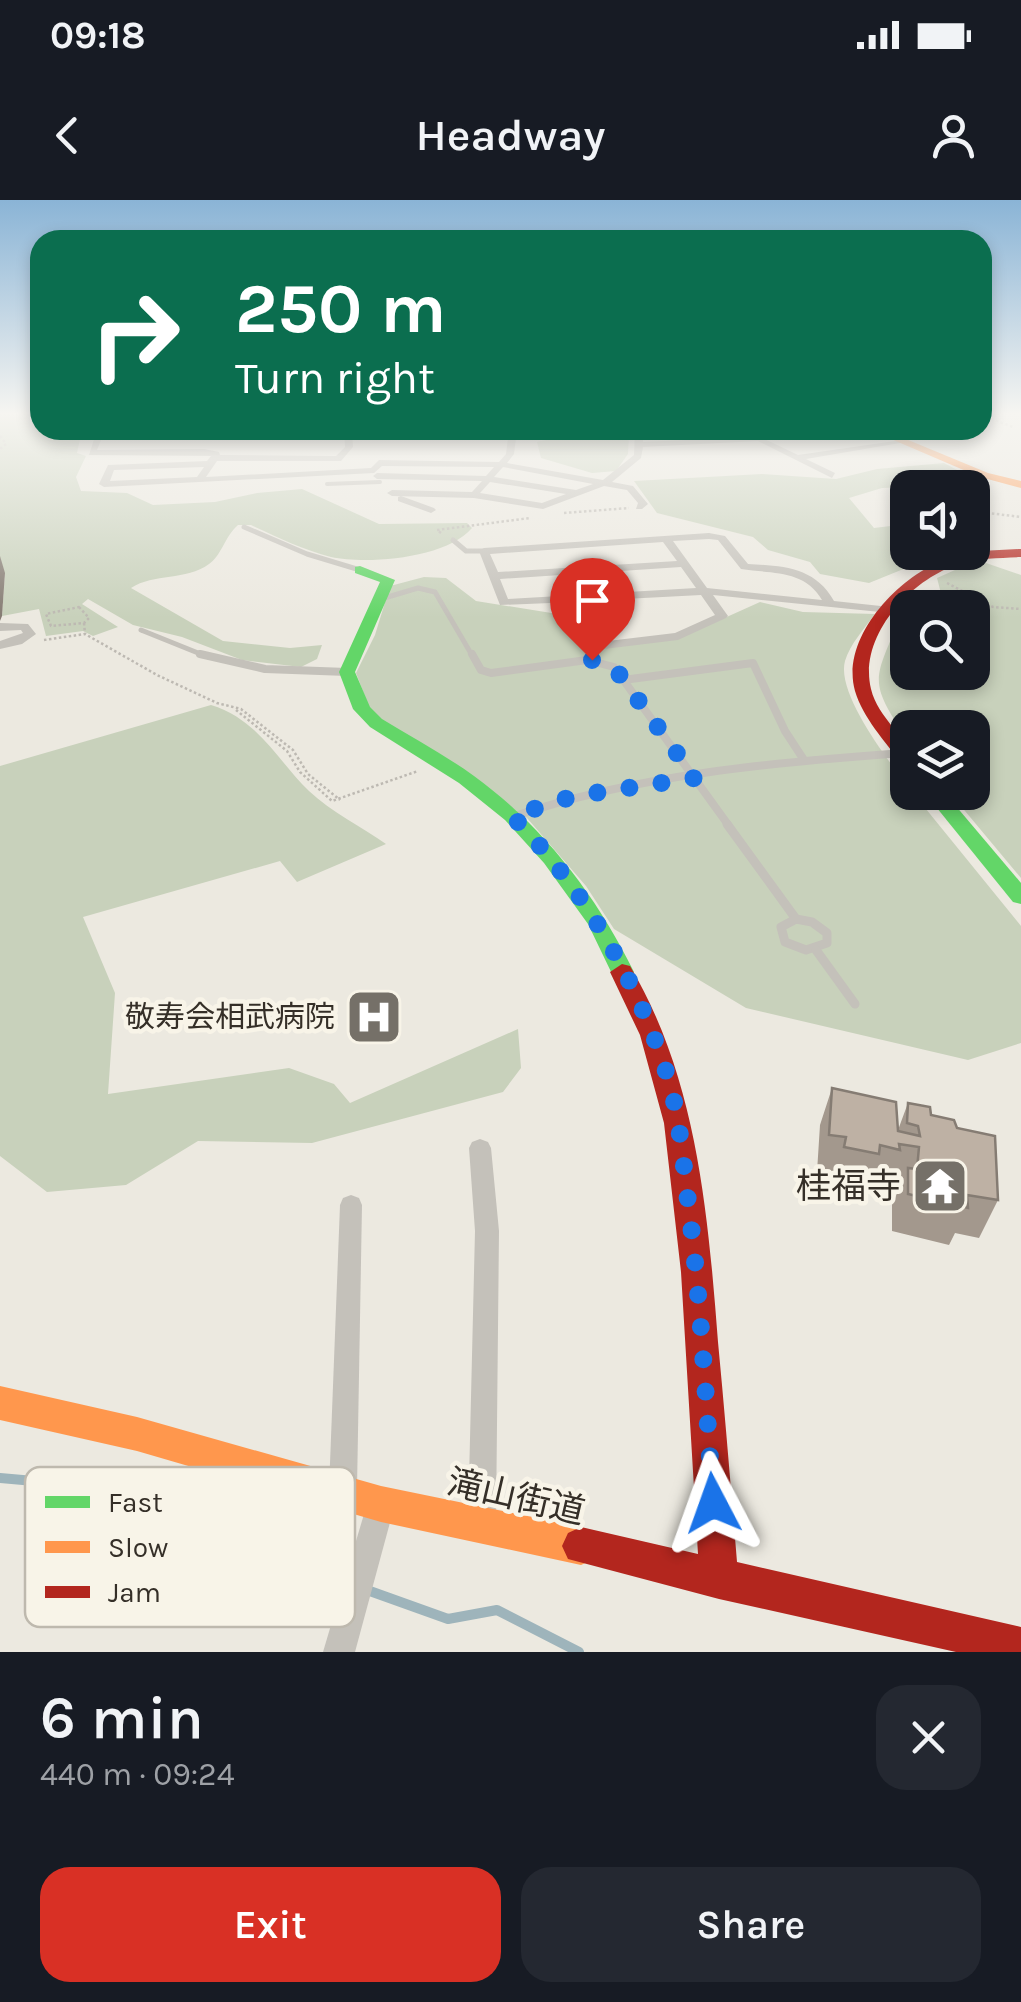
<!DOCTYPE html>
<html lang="en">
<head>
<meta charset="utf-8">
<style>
  :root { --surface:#171b24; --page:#242831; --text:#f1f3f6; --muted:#9ea1a6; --accent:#d93025 }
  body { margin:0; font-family:Karla,"Noto Sans JP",sans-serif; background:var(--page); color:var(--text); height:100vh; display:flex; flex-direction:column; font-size:38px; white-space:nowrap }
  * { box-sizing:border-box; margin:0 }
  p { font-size:32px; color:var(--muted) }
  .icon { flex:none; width:55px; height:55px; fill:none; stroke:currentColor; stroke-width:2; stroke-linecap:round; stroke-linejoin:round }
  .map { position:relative; height:1452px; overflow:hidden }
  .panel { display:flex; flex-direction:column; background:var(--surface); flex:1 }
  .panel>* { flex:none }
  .banner { position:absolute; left:30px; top:30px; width:962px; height:210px; border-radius:30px; box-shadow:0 5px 15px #0003; background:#0b6e4f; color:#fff; overflow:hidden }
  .buttons { position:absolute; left:890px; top:270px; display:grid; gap:20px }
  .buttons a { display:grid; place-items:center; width:100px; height:100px; border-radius:20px; background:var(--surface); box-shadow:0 5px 15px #0003; font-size:50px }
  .pin { position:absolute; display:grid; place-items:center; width:85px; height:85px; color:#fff; margin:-102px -42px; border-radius:50% 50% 50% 0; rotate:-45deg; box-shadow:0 0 10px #0007 }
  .pin .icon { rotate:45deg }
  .me { position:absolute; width:110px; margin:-55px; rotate:356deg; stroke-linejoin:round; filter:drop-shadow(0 0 8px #0008) }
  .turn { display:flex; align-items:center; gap:35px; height:210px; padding:0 40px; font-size:45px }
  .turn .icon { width:130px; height:130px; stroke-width:2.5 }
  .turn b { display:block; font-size:70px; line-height:85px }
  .round { display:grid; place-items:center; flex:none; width:105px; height:105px; border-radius:30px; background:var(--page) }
  .summary { display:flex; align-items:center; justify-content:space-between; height:170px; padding:0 40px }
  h1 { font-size:60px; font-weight:600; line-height:75px }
  .button { display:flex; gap:20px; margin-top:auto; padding:20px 40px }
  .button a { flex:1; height:115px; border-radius:30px; background:var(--accent); color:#fff; font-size:40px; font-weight:600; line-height:115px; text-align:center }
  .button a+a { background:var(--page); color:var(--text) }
  .status { display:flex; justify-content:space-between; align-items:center; height:70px; padding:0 50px; background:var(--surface); direction:ltr }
  .status svg { height:28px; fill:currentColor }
  header { display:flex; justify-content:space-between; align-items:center; height:130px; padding:0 40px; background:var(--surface); font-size:45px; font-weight:600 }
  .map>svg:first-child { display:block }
  .green { fill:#c8d1bb }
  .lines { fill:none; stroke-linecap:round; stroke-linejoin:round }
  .stream { stroke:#9eb4bb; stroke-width:10 }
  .path { stroke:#bdb9b2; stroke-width:2.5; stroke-dasharray:2.5 2.5; stroke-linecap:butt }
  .lane-far3 { stroke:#c4c1ba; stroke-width:4 }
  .lane-far2 { stroke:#c4c1ba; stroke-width:5 }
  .lane-far1 { stroke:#c4c1ba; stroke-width:8 }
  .lane { stroke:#c4c1ba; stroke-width:9 }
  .street { fill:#c4c1ba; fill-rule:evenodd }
  .fast { fill:#63d668; fill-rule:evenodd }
  .slow { fill:#ff974d; fill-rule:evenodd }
  .jam { fill:#b3261e; fill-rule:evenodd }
  .wall { fill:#a3988d }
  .shaded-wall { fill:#857c73 }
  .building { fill:#beb1a4; stroke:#857c73; stroke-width:2.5 }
  .route { stroke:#1a73e8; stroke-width:18; stroke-dasharray:0 32.4 }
  .labels { text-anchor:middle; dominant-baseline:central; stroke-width:9; stroke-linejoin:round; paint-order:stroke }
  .poi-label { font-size:30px; fill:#352f28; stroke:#f8f4e8; text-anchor:end }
  .near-poi-label { font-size:35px; fill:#352f28; stroke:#f8f4e8; text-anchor:end }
  .near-street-label { font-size:35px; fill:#352f28; stroke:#f8f4e8 }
  .key { fill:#f8f4e8; stroke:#beb9ae; stroke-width:2.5 }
  .key-label { font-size:28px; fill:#352f28 }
</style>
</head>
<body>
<div class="status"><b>09:18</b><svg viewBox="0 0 49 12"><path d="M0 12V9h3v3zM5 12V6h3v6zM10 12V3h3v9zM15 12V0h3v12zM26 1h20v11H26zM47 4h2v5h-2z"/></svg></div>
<header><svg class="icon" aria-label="back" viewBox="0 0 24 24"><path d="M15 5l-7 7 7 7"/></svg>Headway<svg class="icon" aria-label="person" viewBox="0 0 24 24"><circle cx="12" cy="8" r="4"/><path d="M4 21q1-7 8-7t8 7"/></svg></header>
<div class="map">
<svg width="1021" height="1452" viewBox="0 0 1021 1452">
  <rect width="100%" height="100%" fill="#ece9e0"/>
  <g class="green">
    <path d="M0,215H40V230H82L77,253L86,256L76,277L81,291L127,293L153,305L215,302L257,293L302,289L379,324L467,323L472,328C447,358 368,365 331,357C304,350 277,337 251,325H238C225,336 222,355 209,364C186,381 154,373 131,388L223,441L290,448L322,445L317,459L301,467L242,460L182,437L133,425L88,399L82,404L118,427L93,436L83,431L46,436L39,409L2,416L5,374L0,373Z"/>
    <path d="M617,231L629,233L628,254L616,271L592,273L541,258L537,242L580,232Z"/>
    <path d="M944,263L961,272L947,275L963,285L882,288L849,298L874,328L907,324L908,352L943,353L869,383L820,374L810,362L768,350L753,337L657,313L634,281L762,274L836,279L877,269Z"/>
    <path d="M986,363L1021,375V678L950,593L972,592V528H908L907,539C865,477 876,480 901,414L907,413L908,472H972V408L936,407L944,405L937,378L964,366Z"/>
    <path d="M424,377L446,378L476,401L570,416L578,430L597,436L601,446L680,438L760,402L803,412L875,414C865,428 850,444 845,461C836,493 888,560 907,585L908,592L913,593L1021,726V843L968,860L746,808L614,729L586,686L527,618L383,522L369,507L356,473L375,435L390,386Z"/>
    <path d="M211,505C259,520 276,559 309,591C331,612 362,627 386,644L297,682L280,661L83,717L115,793L108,894L289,868L334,884L350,903L518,829L521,868L503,892L312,943L198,941L126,985L47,992L0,956V566Z"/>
  </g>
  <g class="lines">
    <g class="stream">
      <path d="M0,1278L68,1284L351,1384"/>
      <path d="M367,1390L448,1419L497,1410L579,1452"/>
    </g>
    <g class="path">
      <path d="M982,215L1013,227"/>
      <path d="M0,236L6,244L0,249"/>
      <path d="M972,311L1021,317"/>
      <path d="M564,313L629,308"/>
      <path d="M441,333L437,330L530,318"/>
      <path d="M947,383L993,407L1021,409"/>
      <path d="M79,407L89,418L84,423L51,426L46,414Z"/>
      <path d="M84,423L85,434"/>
      <path d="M44,440L85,434L157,475L217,503L241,509L293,550L308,574L340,600"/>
      <path d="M236,510L287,551L300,572L332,601L418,571"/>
    </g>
    <path class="lane-far3" d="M327,284L380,282"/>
    <g class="lane-far2">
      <path d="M244,327L307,354L360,370"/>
      <path d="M453,340L466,351H484"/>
      <path d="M381,399L418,388L435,392L473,457"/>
      <path d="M141,430L208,457"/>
    </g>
    <g class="lane-far1">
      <path d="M200,454L265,469L347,472"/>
      <path d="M472,454L481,470L491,473L587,460L614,467L729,626"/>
      <path d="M623,480L753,463L785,531L804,560"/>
      <path d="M515,616C636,575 776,562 903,553"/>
    </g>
    <g class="lane">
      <path d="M727,624L796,719"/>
      <path d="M796,719L812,722L827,733V743L806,750L785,742L781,727Z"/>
      <path d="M816,750L855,804"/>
    </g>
    <g class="street">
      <path d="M27,215H40V218L28,217Z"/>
      <path d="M97,230H105L97,250L204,249L219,252L220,255L336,256L345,247L344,230H352L353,247L341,261H217L206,277L371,268L379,260L499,262L506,254L509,230H517L514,254L507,263L603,280L634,255L635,230H643V242L750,237L744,233L748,231L798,255L902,240L906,242L806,259L835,273L832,278L758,241L643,247L641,258L612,282L633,286L648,304L642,309H636L638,303L627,290L604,286L543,309L474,298L392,296L387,293L392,290L472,292L482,281L377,279L373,276L377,273L486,276L494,267L382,266L374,273L104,287L99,284L108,265L207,261L211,256L89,255ZM204,267L197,277L110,281L114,270ZM503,267L593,284L576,290L494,277ZM490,282L566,294L542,303L480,293Z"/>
      <path d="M401,296L434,308L436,310L431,313L398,301V297Z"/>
      <path d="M709,333L725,336L748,364C783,366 815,367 834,401L890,407L896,410L890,413L713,395L728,416L726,418L678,440L604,449L598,445L575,402L500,405L479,351L484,348ZM709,339L718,340L741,369C772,374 804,369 822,400L707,388L673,341ZM663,342L677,361L498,372L490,354ZM681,367L696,388L508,399L500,379ZM701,395L715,415L675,433L608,441L586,401Z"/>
      <path d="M0,423L28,424L36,434L22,444L0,449V441L23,433L21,430L0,431Z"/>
      <path d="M480,939L488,942L491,948L499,1031L496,1322L492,1332L482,1336L472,1332L468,1322L475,1031L469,948L472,942Z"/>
      <path d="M351,995L359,998L362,1005L357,1289L353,1299L343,1303L333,1299L329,1289L340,1005L343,998Z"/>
      <path d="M381,1290L391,1294L395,1304L355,1452H323L367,1304L371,1294Z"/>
    </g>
    <g class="fast">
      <path d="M360,366L395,380L355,472L370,507L382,519C413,538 445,555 474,576C544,627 596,695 634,772L630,778H614L588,724L544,663L505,620L459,583L370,527L353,509L339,472L380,382L355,373V367Z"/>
      <path d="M924,592H944L1021,683V704L1013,702Z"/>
    </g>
    <g class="slow">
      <path d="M870,230H884L988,273L1021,281V288L980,277Z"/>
      <path d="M0,1186L137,1217L381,1286L581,1327L594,1333L600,1346L594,1359L581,1365L381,1322L137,1251L0,1220Z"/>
    </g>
    <g class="jam">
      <path d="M1021,349V357C1000,358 979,358 959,364C911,379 858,436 871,489C878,519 908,534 908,564L901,563C885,541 863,518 855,491C840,438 898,377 944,360C969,351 995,350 1021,349Z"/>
      <path d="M622,764L630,766C697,879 708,1013 718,1142C725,1215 731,1289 737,1362L1021,1427V1452H956L719,1399L568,1359L562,1346L568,1333L581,1327L698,1354L681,1072L664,923L640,835L610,772Z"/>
    </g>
  </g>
  <path class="wall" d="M832,888L898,930L908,903L957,928L998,1000L979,1038L955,1033L949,1045L892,1031V1005L901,984L887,982L885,988L868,983L865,991L832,984L833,975L817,972L820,925Z"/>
  <path class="shaded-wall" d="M0,356L5,373L2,416L0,421Z"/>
  <path class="building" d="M832,888L896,902L898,931L920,936L918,926L907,923L908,903L930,907L931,915L954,920L957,928L995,936L998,1000L967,995L968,1008L908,994V968L917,969L919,947L899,944L900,950L880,945L879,954L844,947L846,937L829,935Z"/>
  <linearGradient id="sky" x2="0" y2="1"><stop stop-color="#8ab4d6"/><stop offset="0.51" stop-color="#f6f5f1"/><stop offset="1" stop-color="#f6f5f1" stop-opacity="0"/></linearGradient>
  <rect width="1021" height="418" fill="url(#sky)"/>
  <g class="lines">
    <path class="route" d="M592,460L614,467L695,578L574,596L512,616C585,689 639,783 669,881C680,920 683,961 688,1001C701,1101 706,1202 713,1303"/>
  </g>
  <defs>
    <g id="hospital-square" transform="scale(2.875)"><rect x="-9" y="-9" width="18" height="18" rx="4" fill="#757068" stroke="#f8f4e8"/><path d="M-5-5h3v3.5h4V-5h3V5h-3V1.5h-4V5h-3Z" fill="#fff"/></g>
    <g id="temple-square" transform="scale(2.875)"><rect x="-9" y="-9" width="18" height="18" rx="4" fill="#757068" stroke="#f8f4e8"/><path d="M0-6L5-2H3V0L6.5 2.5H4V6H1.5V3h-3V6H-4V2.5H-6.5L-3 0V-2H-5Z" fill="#fff"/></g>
  </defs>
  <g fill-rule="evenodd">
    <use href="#hospital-square" x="374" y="817"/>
    <use href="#temple-square" x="940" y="986"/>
  </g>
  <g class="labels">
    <g class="poi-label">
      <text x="335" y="817">敬寿会相武病院</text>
    </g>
    <g class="near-poi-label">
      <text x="901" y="986">桂福寺</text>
    </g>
    <g class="near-street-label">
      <text transform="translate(516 1297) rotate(13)">滝山街道</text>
    </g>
  </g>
  <rect x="25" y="1267" width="330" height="160" rx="15" class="key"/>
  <rect x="45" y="1296" width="45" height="12" fill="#63d668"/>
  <rect x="45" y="1341" width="45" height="12" fill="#ff974d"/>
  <rect x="45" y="1386" width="45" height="12" fill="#b3261e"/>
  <g class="key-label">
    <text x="108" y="1312">Fast</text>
    <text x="108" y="1357">Slow</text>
    <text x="108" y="1402">Jam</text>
  </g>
</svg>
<div class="buttons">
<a><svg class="icon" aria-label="sound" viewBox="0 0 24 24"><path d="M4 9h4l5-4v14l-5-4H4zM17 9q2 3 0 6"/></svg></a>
<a><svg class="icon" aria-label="search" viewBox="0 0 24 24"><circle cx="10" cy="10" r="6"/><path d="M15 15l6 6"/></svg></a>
<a><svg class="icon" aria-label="layers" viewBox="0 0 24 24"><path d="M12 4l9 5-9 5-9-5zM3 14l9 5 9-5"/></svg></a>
</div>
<div class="pin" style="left:592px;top:460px;background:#d93025"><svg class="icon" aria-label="arrive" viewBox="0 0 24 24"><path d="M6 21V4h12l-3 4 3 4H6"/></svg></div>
<svg class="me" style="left:713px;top:1303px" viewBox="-20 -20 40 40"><path d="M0-17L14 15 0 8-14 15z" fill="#1a73e8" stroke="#fff" stroke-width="4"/></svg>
<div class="banner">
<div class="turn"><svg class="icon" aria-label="right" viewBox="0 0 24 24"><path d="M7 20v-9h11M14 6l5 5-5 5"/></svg><div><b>250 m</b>Turn right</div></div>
</div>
</div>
<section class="panel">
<div class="summary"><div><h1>6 min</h1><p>440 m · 09:24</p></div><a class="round"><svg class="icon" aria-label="close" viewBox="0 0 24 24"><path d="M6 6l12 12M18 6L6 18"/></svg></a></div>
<div class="button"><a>Exit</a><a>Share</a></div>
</section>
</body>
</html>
